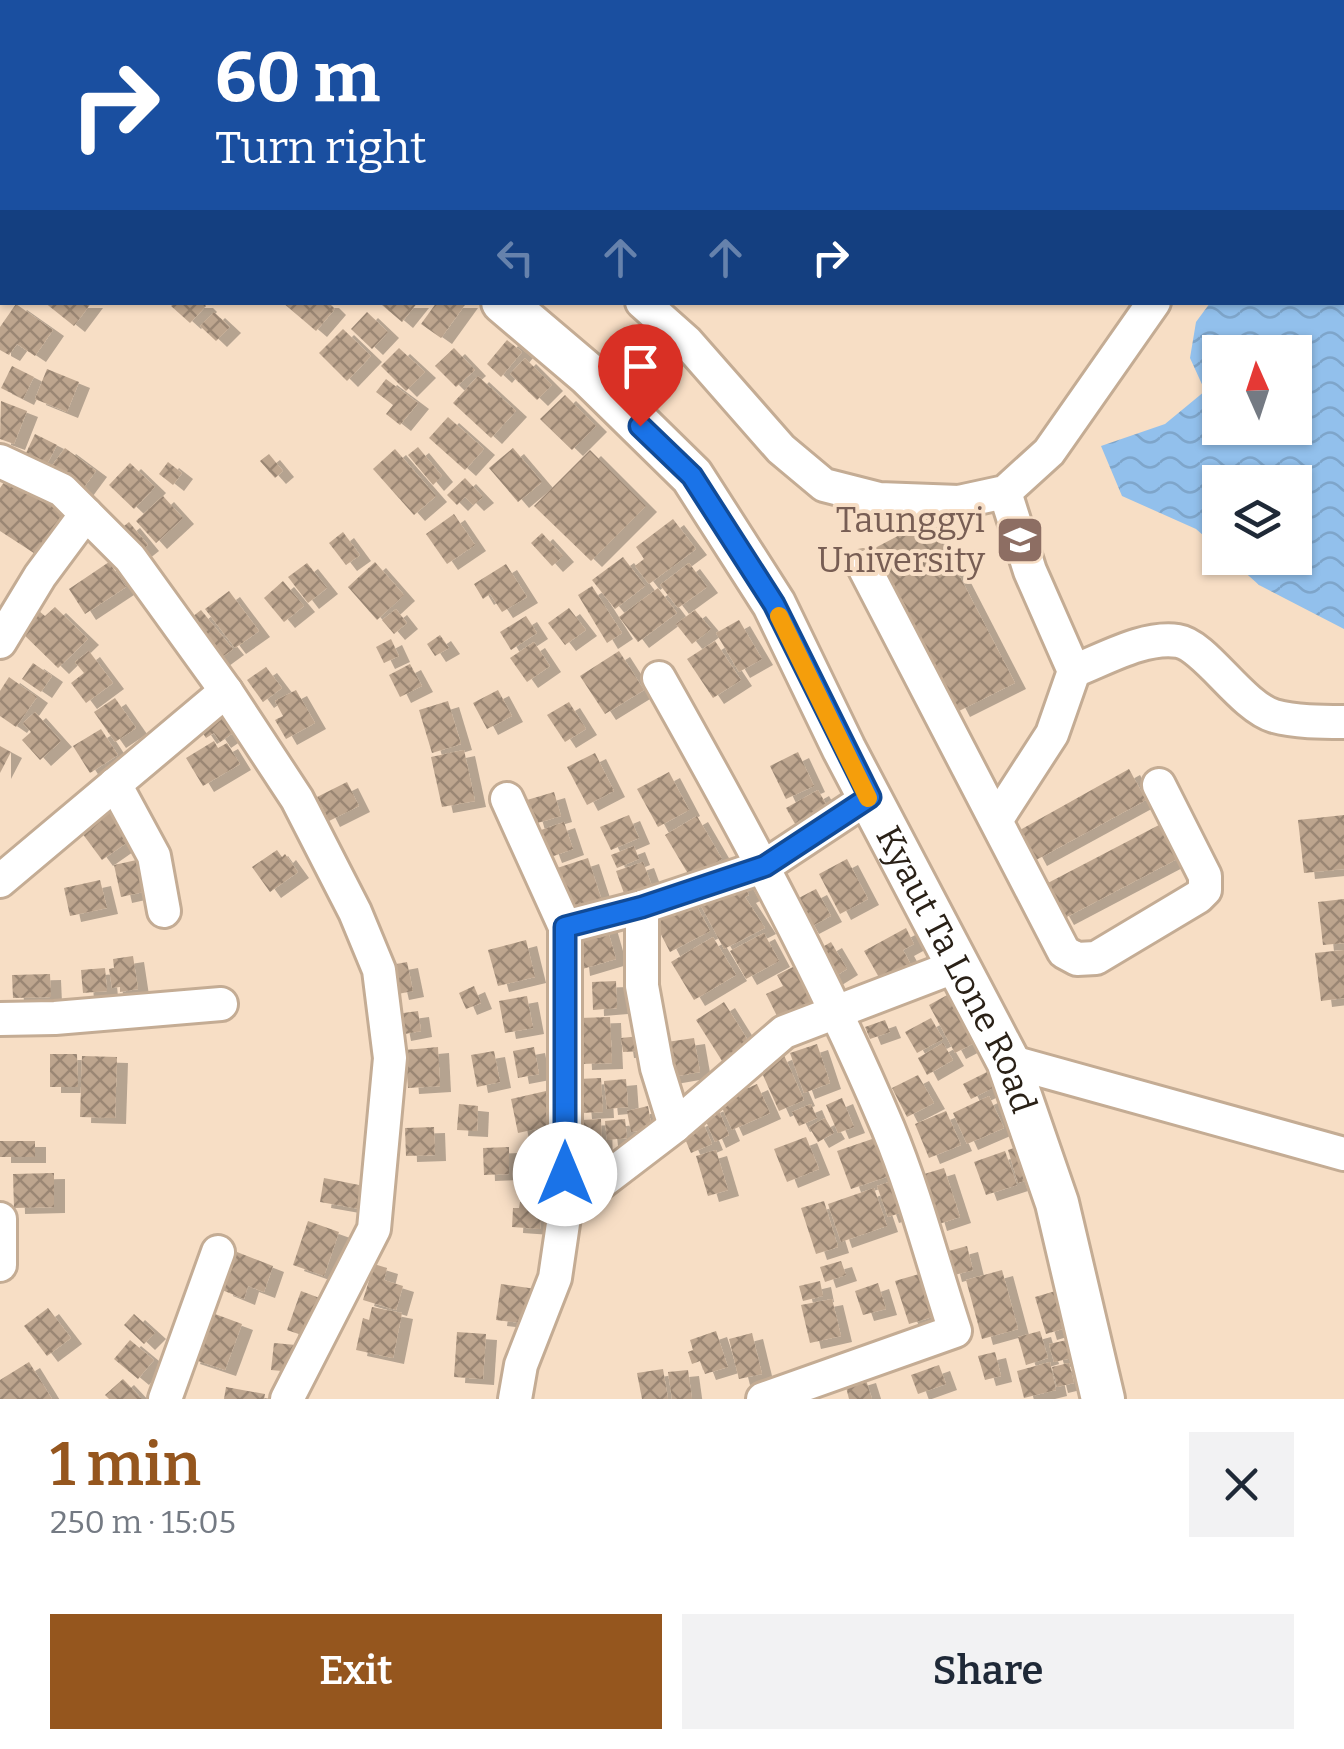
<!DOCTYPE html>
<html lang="en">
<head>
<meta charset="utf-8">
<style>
  :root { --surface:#fff; --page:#f2f2f3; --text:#1f2937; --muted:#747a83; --accent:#95561e }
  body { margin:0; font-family:Bitter,serif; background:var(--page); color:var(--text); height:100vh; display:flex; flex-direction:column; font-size:38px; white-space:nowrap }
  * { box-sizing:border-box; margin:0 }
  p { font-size:32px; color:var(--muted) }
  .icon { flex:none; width:55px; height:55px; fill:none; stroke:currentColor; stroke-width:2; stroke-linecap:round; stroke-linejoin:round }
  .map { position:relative; height:1399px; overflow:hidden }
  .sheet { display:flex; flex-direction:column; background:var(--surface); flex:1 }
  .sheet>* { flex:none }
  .guide { position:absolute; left:0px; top:0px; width:1345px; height:305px; box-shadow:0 2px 8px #0004; background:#1a4fa0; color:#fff; overflow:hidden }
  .needle { width:65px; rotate:357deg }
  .fabs { position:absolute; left:1202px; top:335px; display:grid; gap:20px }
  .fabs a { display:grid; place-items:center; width:110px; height:110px; border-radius:0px; background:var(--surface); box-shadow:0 2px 8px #0004; font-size:50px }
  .pin { position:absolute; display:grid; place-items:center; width:85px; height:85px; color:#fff; margin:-102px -42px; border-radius:50% 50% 50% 0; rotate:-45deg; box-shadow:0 0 10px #0007 }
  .pin .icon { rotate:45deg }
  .me { position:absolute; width:110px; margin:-55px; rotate:0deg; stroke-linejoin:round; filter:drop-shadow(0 0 8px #0008) }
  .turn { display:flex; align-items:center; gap:35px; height:210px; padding:0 50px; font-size:45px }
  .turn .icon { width:130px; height:130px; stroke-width:2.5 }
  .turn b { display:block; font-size:70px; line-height:85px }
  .lanes { display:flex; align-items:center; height:95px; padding:0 50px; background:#0003; justify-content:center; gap:50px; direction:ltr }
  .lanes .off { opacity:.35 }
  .round { display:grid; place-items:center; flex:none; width:105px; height:105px; border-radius:0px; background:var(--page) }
  .summary { display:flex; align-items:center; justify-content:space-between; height:170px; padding:0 50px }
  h1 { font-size:60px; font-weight:600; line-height:75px; color:var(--accent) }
  .primary-button { display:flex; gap:20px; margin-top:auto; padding:20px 50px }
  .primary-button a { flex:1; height:115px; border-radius:0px; background:var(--accent); color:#fff; font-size:40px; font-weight:600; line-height:115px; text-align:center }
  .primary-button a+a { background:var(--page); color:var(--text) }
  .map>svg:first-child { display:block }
  .water { fill:url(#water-waves); fill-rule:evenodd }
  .building { fill:url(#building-cross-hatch); filter:url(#shadow) }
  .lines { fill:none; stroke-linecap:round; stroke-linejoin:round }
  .minor-casing { stroke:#c4ac94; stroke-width:38 }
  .major-casing { stroke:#c4ac94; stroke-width:48 }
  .minor { stroke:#fff; stroke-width:32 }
  .major { stroke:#fff; stroke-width:42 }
  .route-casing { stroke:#114b97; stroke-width:25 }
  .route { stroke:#1a73e8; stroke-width:18 }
  .slow { stroke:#f59e0b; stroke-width:18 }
  .labels { text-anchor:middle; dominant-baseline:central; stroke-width:8; stroke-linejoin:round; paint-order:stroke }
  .education-label { font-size:35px; fill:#785e54; stroke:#f7dec5; text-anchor:end }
  .street-label { font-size:35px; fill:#2a2117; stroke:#f7dec5 }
</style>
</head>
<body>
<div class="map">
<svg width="1344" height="1399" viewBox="0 0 1344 1399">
  <defs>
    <pattern id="water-waves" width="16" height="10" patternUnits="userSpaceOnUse" patternTransform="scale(2.5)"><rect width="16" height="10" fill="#92c0ec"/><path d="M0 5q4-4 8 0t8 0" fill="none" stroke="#7ea5ca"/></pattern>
    <pattern id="building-cross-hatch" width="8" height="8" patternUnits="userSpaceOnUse" patternTransform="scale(2.5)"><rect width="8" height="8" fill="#bda58e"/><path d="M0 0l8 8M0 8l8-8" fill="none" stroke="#9a8673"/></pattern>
    <filter id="shadow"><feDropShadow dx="11" dy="6" stdDeviation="0" flood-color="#0004"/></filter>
  </defs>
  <rect width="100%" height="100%" fill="#f7dec5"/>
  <path class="water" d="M1344,87V629L1259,585L1229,558H1295V482H1220V550L1196,529L1122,496L1101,446L1165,424L1205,391L1190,358L1196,322L1210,303L1342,302ZM1220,352H1295V428H1220Z"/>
  <g class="building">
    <path d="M44,302H92L74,326Z"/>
    <path d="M175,302H202L206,306L190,323L171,306Z"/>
    <path d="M282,302H328L335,309L316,331Z"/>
    <path d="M384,302H418L402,322L382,305Z"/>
    <path d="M437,302H467L441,338L421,324Z"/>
    <path d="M16,304L53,330L35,356L17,344L9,355L0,350V327Z"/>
    <path d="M214,312L230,327L216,341L200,326Z"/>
    <path d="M367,312L388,332L372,349L351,329Z"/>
    <path d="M343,329L371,356L347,381L319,353Z"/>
    <path d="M507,340L522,352L501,377L487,364Z"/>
    <path d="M399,348L425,372L406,391L381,366Z"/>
    <path d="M454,348L475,370L456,387L435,366Z"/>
    <path d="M525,358L552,385L537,400L510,374Z"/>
    <path d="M12,366L34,377L23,399L1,388Z"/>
    <path d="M47,369L79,382L67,412L35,399Z"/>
    <path d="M478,376L516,411L491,438L453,403Z"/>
    <path d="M386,379L418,403L400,425L386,414L393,405L376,392Z"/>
    <path d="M565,395L596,426L572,450L540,419Z"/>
    <path d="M1,401L27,411L14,444L0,439Z"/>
    <path d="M448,417L484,449L465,470L429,438Z"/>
    <path d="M35,434L57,445L47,464L26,453Z"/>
    <path d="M418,447L442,476L433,485L408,455Z"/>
    <path d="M65,448L96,471L79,494L48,471Z"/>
    <path d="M513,448L542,482L518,502L489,468Z"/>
    <path d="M395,449L436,496L414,515L373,469Z"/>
    <path d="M590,450L646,506L591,561L534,506Z"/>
    <path d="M269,454L283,471L275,478L260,461Z"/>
    <path d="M168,462L182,473L173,485L159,474Z"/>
    <path d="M130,463L155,487L134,509L109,485Z"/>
    <path d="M9,475L71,516L43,559L0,531V488Z"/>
    <path d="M465,478L483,497L473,505L465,497L457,505L447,495Z"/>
    <path d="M163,496L183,518L156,543L136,521Z"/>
    <path d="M454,514L475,545L447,564L426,534Z"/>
    <path d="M673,519L696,549L649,584L635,566L644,559L636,547Z"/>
    <path d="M930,519L1015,683L959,711L875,548Z"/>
    <path d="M129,522L148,545L133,557L113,535Z"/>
    <path d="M343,532L360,555L346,565L329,543Z"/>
    <path d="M542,533L563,556L552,566L531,543Z"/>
    <path d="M623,557L645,586L615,609L592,580Z"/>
    <path d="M109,562L126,587L85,614L69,589Z"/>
    <path d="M375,562L404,595L377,620L348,587Z"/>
    <path d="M307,563L327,588L308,603L288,577Z"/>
    <path d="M689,563L707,587L678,608L660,585Z"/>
    <path d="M506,564L527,597L502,612L490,594L483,599L474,584Z"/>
    <path d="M283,581L304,606L284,622L264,598Z"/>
    <path d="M592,586L622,633L607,643L578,595Z"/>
    <path d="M658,588L677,613L638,642L619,617Z"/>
    <path d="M229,591L259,631L235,648L205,609Z"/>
    <path d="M55,607L88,639L58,668L19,630L39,611L45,616Z"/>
    <path d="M569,608L586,630L565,645L548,623Z"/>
    <path d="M396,609L407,623L394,634L382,620Z"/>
    <path d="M201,610L233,649L218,660L187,621Z"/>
    <path d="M695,610L711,629L692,644L676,624Z"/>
    <path d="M526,616L537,633L511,650L500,632Z"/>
    <path d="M739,620L762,659L739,672L716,633Z"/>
    <path d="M440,635L449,648L435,656L427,644Z"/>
    <path d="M391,639L399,656L384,663L376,647Z"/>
    <path d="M715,641L741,680L713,698L687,659Z"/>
    <path d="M534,642L550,666L527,682L510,658Z"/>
    <path d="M89,651L113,683L86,703L71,683L84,673L75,662Z"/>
    <path d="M619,651L644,690L605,714L580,676Z"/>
    <path d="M33,663L52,676L41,692L22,679Z"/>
    <path d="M410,664L422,686L400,697L389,675Z"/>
    <path d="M266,667L282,688L263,702L247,680Z"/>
    <path d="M9,677L37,697L16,727L0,716V691Z"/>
    <path d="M296,690L315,723L286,739L275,720L283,716L275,701Z"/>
    <path d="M498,690L512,716L487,729L473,703Z"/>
    <path d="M115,698L136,728L115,742L94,712Z"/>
    <path d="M448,701L461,744L432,753L419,710Z"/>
    <path d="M569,702L586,729L565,742L547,715Z"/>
    <path d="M35,712L61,741L40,760L22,740L31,732L23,723Z"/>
    <path d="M223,712L236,731L220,742L214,733L206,738L200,729Z"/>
    <path d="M101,729L118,755L90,773L73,746Z"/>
    <path d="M214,741L218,748L227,743L240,764L203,786L186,758Z"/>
    <path d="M0,746L11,752L0,773Z"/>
    <path d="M464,750L475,801L442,807L431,757Z"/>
    <path d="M798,752L814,786L786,799L770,766Z"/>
    <path d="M595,753L614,791L587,805L567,767Z"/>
    <path d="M1129,769L1146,800L1036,860L1020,830Z"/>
    <path d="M669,772L689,810L658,827L637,789Z"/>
    <path d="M347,782L359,806L329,821L317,797Z"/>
    <path d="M818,790L830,811L798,829L786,808Z"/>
    <path d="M554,792L561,816L534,824L527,800Z"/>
    <path d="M112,811L132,839L102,860L82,833Z"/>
    <path d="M629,815L639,838L611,850L600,827Z"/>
    <path d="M1344,815V869L1304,873L1298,820Z"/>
    <path d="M697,816L722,859L690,877L665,835Z"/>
    <path d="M564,822L573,849L551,857L541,830Z"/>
    <path d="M1159,825L1177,859L1063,919L1044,885Z"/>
    <path d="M634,846L639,859L617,868L611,855Z"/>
    <path d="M277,850L282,857L285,854L298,872L270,892L252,867Z"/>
    <path d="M588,858L603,904L568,914L554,869Z"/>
    <path d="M141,859L148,891L121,897L114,865Z"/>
    <path d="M847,859L868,899L840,914L819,874Z"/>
    <path d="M643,862L653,889L626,899L616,871Z"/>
    <path d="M740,879L749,895L745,897L765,928L724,949L698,900Z"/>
    <path d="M100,880L107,908L70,916L64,888Z"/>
    <path d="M816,889L831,916L808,928L793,901Z"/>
    <path d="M693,899L710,931L670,952L653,919Z"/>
    <path d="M1344,899V943L1323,945L1318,902Z"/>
    <path d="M606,924L616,959L579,970L575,933Z"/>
    <path d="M906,928L914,944L903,950L915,972L885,988L864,951Z"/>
    <path d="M764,933L779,961L746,979L730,951Z"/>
    <path d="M713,937L736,975L694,1000L671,962Z"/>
    <path d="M526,940L535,977L498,986L488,950Z"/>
    <path d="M831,942L847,969L831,979L814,952Z"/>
    <path d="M1344,950V998L1321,1001L1315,953Z"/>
    <path d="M133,956L138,989L120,992V987L112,988L109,969L114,968L113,959Z"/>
    <path d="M407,962L413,991L398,994L391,965Z"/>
    <path d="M801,963L823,1006L782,1026L766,994L783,986L777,975Z"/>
    <path d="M105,968L107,991L83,993L81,970Z"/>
    <path d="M50,974L51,997L13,998L12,975Z"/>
    <path d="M616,981L617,1008L593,1010L592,982Z"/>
    <path d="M474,986L481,1003L466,1009L459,993Z"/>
    <path d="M951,993L978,1041L955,1053L929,1005Z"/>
    <path d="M527,996L533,1028L505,1033L499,1001Z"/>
    <path d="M724,1002L752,1047L724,1064L696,1020Z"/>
    <path d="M418,1011L421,1031L400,1035L396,1014Z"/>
    <path d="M610,1017L612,1063L581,1064L579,1018Z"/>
    <path d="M931,1018L943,1039L917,1053L905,1032Z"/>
    <path d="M885,1020L890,1032L870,1039L865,1027Z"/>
    <path d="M640,1036L642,1051L623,1052L621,1038Z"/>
    <path d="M694,1038L700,1072L666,1078L660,1043Z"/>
    <path d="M943,1043L953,1060L927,1075L918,1058Z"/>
    <path d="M817,1044L830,1083L804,1093L790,1053Z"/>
    <path d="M438,1047L440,1086L408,1088L405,1050Z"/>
    <path d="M534,1047L539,1074L518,1078L513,1051Z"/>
    <path d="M494,1051L500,1082L477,1087L471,1055Z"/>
    <path d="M783,1053L804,1100L779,1111L758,1064Z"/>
    <path d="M50,1054H77L78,1087H50Z"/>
    <path d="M82,1056L117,1057L115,1118L80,1117Z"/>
    <path d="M989,1071L997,1086L971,1099L963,1084Z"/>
    <path d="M918,1075L934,1103L907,1117L892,1088Z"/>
    <path d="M601,1078L603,1112L581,1113L578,1079Z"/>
    <path d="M626,1079L628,1107L607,1109L604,1081Z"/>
    <path d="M757,1084L770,1113L732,1130L719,1101Z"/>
    <path d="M546,1091L554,1125L518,1133L511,1099Z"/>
    <path d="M989,1096L1004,1128L967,1144L953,1113Z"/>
    <path d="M842,1098L854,1127L838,1133L826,1105Z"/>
    <path d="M459,1104L478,1106L477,1131L457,1130Z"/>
    <path d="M716,1104L729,1135L715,1142L701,1110Z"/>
    <path d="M811,1104L817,1118L799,1126L792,1112Z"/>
    <path d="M648,1106L652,1129L631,1132L627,1111Z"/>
    <path d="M946,1111L961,1145L929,1158L915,1124Z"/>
    <path d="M701,1118L712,1144L691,1153L680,1127Z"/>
    <path d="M825,1118L834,1133L818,1142L809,1127Z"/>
    <path d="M601,1119L602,1158L583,1159L582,1120Z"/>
    <path d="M625,1119L627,1138L607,1140L605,1121Z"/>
    <path d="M434,1127L435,1155L406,1156L405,1128Z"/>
    <path d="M806,1137L819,1169L787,1182L774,1149Z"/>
    <path d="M878,1137L892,1175L851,1189L837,1151Z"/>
    <rect x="0" y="1141" width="35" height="16"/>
    <path d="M1023,1145L1033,1178L1018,1183L1008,1150Z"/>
    <path d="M509,1147V1174L484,1175L483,1148Z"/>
    <path d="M544,1148L551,1179L530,1183L523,1152Z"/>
    <path d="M716,1150L728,1190L708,1196L696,1156Z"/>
    <path d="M1005,1151L1017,1185L986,1195L974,1162Z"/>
    <path d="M944,1168L960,1217L936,1225L921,1175Z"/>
    <path d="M54,1173V1207L14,1208L13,1174Z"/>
    <path d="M324,1178L364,1186L360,1209L320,1202Z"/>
    <path d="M898,1179L909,1210L888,1217L877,1186Z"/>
    <path d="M874,1188L887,1226L841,1242L828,1204Z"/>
    <path d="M824,1201L838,1247L816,1254L801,1208Z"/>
    <path d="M520,1202L542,1203L540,1229L512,1227L513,1208H519Z"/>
    <path d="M308,1221L339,1232L324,1276L293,1265Z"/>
    <path d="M967,1246L973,1270L951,1276L945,1252Z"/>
    <path d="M237,1252L273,1266L264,1292L248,1286L244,1299L222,1290Z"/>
    <path d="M841,1261L846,1275L825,1282L820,1267Z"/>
    <path d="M374,1264L387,1268L384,1280L403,1286L396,1310L363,1300Z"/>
    <path d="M1002,1270L1018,1329L982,1339L966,1280Z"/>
    <path d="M926,1272L939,1315L909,1324L895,1281Z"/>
    <path d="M820,1281L823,1296L803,1301L799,1286Z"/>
    <path d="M878,1283L886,1309L863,1315L855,1291Z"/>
    <path d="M501,1284L536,1289L530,1324L496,1320Z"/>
    <path d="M1059,1290L1069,1327L1046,1334L1035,1297Z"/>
    <path d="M301,1291L330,1302L316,1340L287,1330Z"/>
    <path d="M832,1299L841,1336L810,1343L801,1305Z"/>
    <path d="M372,1307L402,1313L393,1358L356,1350L363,1318L369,1320Z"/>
    <path d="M48,1308L71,1338L47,1356L24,1326Z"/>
    <path d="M207,1311L242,1324L225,1370L189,1358Z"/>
    <path d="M134,1314L155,1333L144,1344L124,1325Z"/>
    <path d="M716,1331L728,1367L705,1374L700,1361L692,1364L688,1352L693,1350L690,1340Z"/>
    <path d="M1040,1331L1048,1358L1026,1365L1018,1337Z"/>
    <path d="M457,1332L486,1334L483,1379L454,1377Z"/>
    <path d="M752,1333L762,1374L739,1379L729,1339Z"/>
    <path d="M130,1340L154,1360L138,1379L114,1359Z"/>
    <path d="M1067,1340L1072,1358L1054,1362L1049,1344Z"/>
    <path d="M274,1343L296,1345L293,1372L271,1370Z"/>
    <path d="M995,1352L1001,1376L985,1380L978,1356Z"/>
    <path d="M29,1362L52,1399H0V1380Z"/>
    <path d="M1050,1362L1056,1390L1024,1398L1017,1371Z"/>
    <path d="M1069,1363L1074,1383L1057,1387L1052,1367Z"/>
    <path d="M939,1365L946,1384L918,1394L911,1375Z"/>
    <path d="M663,1369L668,1399H642L637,1373Z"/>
    <path d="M688,1370L692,1399H672L668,1372Z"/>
    <path d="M865,1377L872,1399H849L845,1383Z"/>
    <path d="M123,1379L142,1399H109L105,1395Z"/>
    <path d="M226,1387L265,1394L264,1399H224Z"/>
  </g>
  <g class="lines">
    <g class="minor-casing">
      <g id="minor">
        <path d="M33,2L39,0"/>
        <path d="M1342,16L1344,13"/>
        <path d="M0,17L2,16"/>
        <path d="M642,302L687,342L781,449L824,485L879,499L959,502L1005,492L1049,452L1154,302"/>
        <path d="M0,461L62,490L130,558L226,691L297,799L355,912L379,970L390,1058L374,1229L287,1399"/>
        <path d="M864,567L1064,952L1077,959L1096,958L1198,897L1205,890V876L1159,785"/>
        <path d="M0,642L40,576L86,514"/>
        <path d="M1074,671C1105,659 1144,636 1178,641C1205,645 1241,706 1274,716C1295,722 1322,722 1344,722"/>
        <path d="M659,678C742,825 822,972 888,1128C915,1193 933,1264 955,1331L763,1399"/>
        <path d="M115,784L154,856L164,911"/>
        <path d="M507,799L565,927V1210L555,1278L521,1365L515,1399"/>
        <path d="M997,819L1052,734L1074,671L1030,571L1005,492"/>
        <path d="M0,881L226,691"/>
        <path d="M642,907V986L657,1068L675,1126"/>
        <path d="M565,927L642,907L765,866L869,797"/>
        <path d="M0,1019L55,1018L221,1004"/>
        <path d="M1008,1061L1344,1154"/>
        <path d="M565,1210L675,1126L784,1032L959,965"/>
        <path d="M0,1219V1265"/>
        <path d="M165,1399L218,1252"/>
      </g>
    </g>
    <g class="major-casing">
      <g id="major">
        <path d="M167,0L170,2"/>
        <path id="s1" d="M503,302L589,375L692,476L774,604L844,749L1008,1061L1057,1203L1103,1399"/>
      </g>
    </g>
    <use href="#minor" class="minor"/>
    <use href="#major" class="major"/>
  </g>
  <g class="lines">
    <g class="route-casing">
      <path id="route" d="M565,1174V927L642,907L765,866L870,797L774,604L692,476L640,426"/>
    </g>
    <use href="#route" class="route"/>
    <path class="slow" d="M779,616L868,798"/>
  </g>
  <defs>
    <g id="university-square" transform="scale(2.5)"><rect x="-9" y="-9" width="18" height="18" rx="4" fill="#8d6e63" stroke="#f7dec5"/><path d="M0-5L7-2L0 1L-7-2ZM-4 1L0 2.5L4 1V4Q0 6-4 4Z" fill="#fff"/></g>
  </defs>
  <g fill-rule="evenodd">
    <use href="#university-square" x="1020" y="540"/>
  </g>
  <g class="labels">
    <g class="education-label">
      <text x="985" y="520">Taunggyi<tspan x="985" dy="40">University</tspan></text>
    </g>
    <g class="street-label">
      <text stroke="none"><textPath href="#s1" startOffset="818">Kyaut Ta Lone Road</textPath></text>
    </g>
  </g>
</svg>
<div class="fabs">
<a><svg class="needle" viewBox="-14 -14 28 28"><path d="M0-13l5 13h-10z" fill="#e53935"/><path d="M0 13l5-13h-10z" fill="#747a83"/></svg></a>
<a><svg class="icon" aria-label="layers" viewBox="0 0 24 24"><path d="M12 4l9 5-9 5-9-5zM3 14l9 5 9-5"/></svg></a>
</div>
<div class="pin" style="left:640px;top:426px;background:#d93025"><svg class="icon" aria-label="arrive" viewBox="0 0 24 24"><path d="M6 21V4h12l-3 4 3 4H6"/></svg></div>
<svg class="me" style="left:565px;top:1174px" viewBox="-20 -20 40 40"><circle r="19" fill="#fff"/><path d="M0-13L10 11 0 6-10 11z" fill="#1a73e8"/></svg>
<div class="guide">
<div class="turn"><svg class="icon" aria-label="right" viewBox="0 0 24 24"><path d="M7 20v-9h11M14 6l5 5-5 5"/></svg><div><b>60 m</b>Turn right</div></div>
<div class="lanes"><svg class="icon off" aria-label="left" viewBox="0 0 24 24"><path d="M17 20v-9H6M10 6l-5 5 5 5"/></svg><svg class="icon off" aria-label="ahead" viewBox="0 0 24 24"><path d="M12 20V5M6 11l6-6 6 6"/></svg><svg class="icon off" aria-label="ahead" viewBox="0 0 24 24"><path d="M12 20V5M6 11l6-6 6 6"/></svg><svg class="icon" aria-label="right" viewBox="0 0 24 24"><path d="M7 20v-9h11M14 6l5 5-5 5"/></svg></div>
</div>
</div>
<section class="sheet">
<div class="summary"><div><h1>1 min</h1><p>250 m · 15:05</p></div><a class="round"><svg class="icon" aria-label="close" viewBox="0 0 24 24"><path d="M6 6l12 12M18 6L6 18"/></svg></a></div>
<div class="primary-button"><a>Exit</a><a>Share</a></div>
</section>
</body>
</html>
